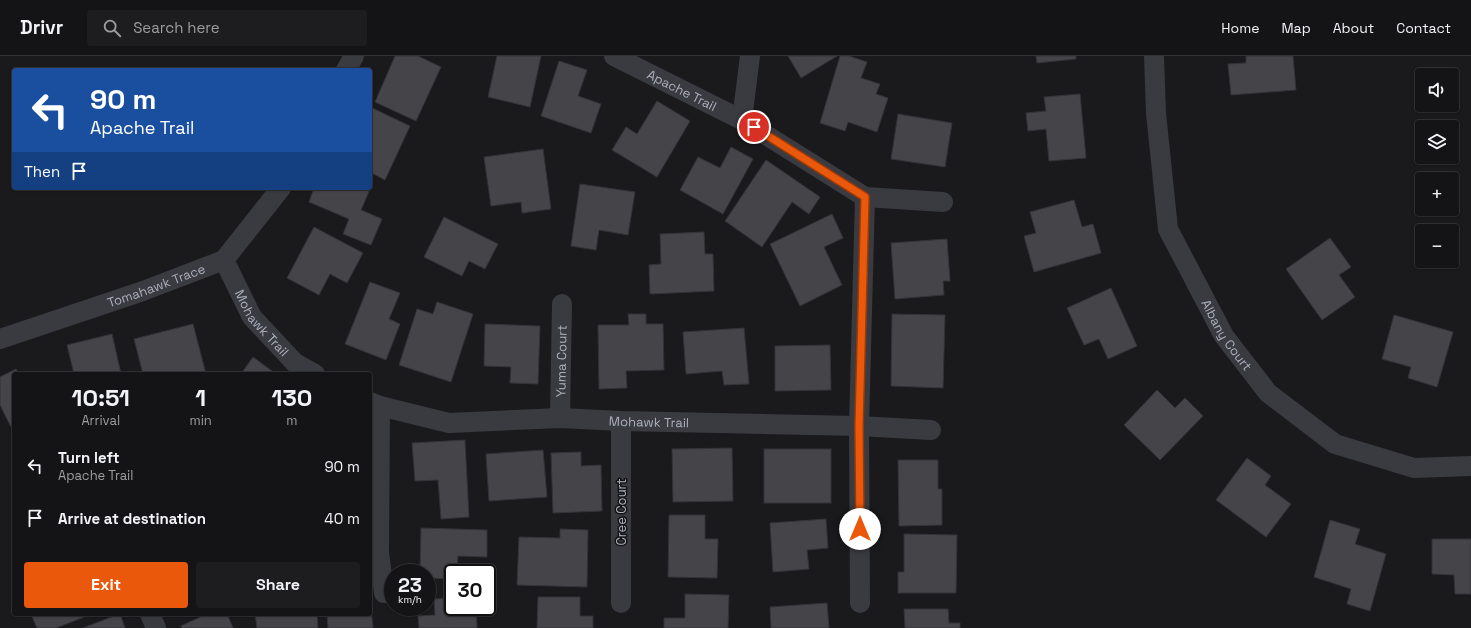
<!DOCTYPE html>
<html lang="en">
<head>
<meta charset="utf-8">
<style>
  :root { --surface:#141315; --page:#1d1c1e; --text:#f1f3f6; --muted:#9d9ea0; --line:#333234; --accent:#ea580c }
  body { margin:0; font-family:"Space Grotesk",sans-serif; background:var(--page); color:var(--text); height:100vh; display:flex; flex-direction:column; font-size:15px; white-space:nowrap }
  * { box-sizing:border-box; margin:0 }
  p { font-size:13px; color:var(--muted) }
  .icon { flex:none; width:22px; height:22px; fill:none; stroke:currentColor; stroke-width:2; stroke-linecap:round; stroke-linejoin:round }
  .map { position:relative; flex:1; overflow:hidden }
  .panel { position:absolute; left:12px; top:316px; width:360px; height:244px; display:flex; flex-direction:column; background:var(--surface); border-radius:4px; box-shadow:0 1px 3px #0004,0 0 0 1px var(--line) }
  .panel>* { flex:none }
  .hud { position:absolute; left:12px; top:12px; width:360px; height:122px; border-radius:4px; box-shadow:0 1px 3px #0004,0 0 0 1px var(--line); background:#1a4fa0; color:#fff; overflow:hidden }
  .controls { position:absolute; left:1415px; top:12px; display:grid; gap:8px }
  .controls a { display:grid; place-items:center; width:44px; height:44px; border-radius:4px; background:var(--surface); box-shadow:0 1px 3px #0004,0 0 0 1px var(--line); font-size:20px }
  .speed { position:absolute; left:384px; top:508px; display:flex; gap:8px; font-size:20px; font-weight:700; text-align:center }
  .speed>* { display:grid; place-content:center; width:52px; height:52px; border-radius:50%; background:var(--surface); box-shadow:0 1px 3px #0004,0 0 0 1px var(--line); line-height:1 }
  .speed small { font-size:10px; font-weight:400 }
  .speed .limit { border:2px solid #111; border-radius:6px; background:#fff; color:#111 }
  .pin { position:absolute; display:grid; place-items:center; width:34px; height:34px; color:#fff; margin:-17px; border:2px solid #fff; border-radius:50%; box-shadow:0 1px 4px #0007 }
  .me { position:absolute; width:44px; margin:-22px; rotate:0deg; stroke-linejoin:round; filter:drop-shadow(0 0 3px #0008) }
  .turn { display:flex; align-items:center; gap:14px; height:84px; padding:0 12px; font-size:18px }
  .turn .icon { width:52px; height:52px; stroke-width:2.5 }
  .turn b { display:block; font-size:28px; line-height:34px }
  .then { display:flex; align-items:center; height:38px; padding:0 12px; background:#0003; gap:8px; font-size:15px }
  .eta { display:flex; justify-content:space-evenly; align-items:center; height:68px; text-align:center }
  .eta b { font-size:24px; font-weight:600; line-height:28px }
  .button { display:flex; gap:8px; margin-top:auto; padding:8px 12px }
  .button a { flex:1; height:46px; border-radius:4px; background:var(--accent); color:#fff; font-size:16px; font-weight:600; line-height:46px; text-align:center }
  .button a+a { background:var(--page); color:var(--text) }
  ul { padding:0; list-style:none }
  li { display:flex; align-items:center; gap:12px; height:52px; padding:0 12px }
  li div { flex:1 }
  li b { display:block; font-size:15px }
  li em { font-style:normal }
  header { display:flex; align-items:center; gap:24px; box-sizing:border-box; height:56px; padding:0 20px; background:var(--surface); border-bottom:1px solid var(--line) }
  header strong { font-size:19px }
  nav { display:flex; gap:22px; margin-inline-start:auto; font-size:14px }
  .search { width:280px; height:36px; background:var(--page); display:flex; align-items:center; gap:10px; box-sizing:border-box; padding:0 14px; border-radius:4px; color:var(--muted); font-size:15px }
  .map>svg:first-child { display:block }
  .building { fill:#444449; stroke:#333338 }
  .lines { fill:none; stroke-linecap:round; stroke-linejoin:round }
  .street { stroke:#3a3b41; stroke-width:20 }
  .route-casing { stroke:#983908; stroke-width:10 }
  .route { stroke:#ea580c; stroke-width:7 }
  .labels { text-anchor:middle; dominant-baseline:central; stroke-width:3; stroke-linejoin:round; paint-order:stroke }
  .street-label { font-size:13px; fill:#abb0bc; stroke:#141417 }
</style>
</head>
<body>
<header>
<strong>Drivr</strong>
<div class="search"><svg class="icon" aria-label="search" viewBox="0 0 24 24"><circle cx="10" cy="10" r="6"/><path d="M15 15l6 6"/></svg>Search here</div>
<nav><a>Home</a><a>Map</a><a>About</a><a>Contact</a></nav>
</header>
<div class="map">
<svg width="1471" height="572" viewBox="0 0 1471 572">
  <rect width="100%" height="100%" fill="#1a191c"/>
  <g class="building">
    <path d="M395,0H418L441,11L416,65L375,46Z"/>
    <path d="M497,0H541L530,51L488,41Z"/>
    <path d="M788,0H837L801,22Z"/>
    <path d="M840,0H849L867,6L861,22L880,28L876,38L888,42L877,76L848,66L845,75L820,67Z"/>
    <path d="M1036,0H1076V3L1037,7Z"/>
    <path d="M1246,0H1293L1296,34L1231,39L1228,8L1246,7Z"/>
    <path d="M559,5L587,14L578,40L601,48L591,77L541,60Z"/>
    <path d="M1080,38L1086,102L1049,105L1046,73L1028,75L1026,57L1046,55L1044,41Z"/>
    <path d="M657,45L690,65L657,121L612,94L626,71L637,78Z"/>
    <path d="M370,51L410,70L385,124L370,116Z"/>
    <path d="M898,58L952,67L945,111L891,103Z"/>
    <path d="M731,91L753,103L723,158L680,134L698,101L720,112Z"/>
    <path d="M543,93L551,153L522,157L521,146L491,150L484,101Z"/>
    <path d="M766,104L820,141L809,158L792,146L762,191L725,165Z"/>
    <path d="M580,128L635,136L628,179L599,174L596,194L571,190Z"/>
    <path d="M314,132L370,133L361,154L382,163L371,189L343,178L349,163L309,146Z"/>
    <path d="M1074,144L1082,171L1093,168L1101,197L1034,216L1024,180L1036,177L1030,156Z"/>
    <path d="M832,158L843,182L824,191L842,229L800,250L770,188Z"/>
    <path d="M444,161L498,188L485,213L469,205L462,220L424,201Z"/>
    <path d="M314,171L363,197L347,227L330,218L319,239L287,222Z"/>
    <path d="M704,176L705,198H713L714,235L650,238L649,209L661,208L660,178Z"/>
    <path d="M1330,182L1351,211L1339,219L1355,241L1322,264L1286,213Z"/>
    <path d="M947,183L950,225H943L944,239L895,243L891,187Z"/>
    <path d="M370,226L400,237L389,263L400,268L386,304L345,288Z"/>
    <path d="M1111,232L1137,290L1108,303L1099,283L1084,289L1067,252Z"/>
    <path d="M437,246L473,258L451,326L399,309L417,253L433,258Z"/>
    <path d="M628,258H646V268H663L664,314L626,315L627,332L599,333L598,269H629Z"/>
    <path d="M892,258L945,259L943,332L891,330Z"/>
    <path d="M1394,259L1453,276L1437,331L1408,322L1411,311L1382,303Z"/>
    <path d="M193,268L206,318H143L134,283Z"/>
    <path d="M485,268L540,270L538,328L510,327L511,311L484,310Z"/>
    <path d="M744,272L749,328L724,329L722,315L686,318L683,276Z"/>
    <path d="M112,278L121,318H74L67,289Z"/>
    <path d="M830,289L831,334L775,335V290Z"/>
    <path d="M253,301L276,318H241Z"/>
    <path d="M16,313L19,318H14V377L0,349V321Z"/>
    <path d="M1157,334L1175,352L1185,342L1203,360L1160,404L1124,369Z"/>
    <path d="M465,384L469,461L441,463L438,424L415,425L412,387Z"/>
    <path d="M732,392L733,445L673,446L672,393Z"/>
    <rect x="764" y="393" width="67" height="54"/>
    <path d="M543,394L547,441L489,445L486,398Z"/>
    <path d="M581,396V410L601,409L602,455L553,457L551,397Z"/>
    <path d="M1247,402L1271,420L1265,429L1291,448L1266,481L1216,444Z"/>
    <path d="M898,404H938V433H942V469L899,470Z"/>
    <path d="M669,459H705V483H718L717,522L668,521Z"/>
    <path d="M826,463L828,492L807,494L809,513L773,516L770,467Z"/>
    <path d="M1330,464L1360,473L1355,488L1386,498L1370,555L1347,548L1351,533L1314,521Z"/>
    <path d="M421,472L487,474V501L458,500L457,517H453V523L427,522V517H420Z"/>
    <path d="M560,473L588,474L587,531L517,529L519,481L560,482Z"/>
    <path d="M904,478L957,479L956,537H898V516H904Z"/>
    <path d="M1432,483H1471V538H1455L1454,519L1432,518Z"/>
    <path d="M685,538L729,539L728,572H664V562H685Z"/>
    <path d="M538,541H580V560H593V572H537Z"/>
    <path d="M370,542L373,572H328L327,558H370Z"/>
    <path d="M453,542V551H476L477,572H419L418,560L435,559L434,543Z"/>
    <path d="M827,547L829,572H771L770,551Z"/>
    <path d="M904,553H948L949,567H960V572H905Z"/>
    <path d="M31,558H92L56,572H37Z"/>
    <path d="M120,558L125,572H83L119,558Z"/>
    <path d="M207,558H227L233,572H182L181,570Z"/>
    <path d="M255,558H317L318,572H257Z"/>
  </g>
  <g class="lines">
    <g class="street">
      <path id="s1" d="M614,0L742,64L865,141L943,146"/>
      <path id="s2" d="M1154,0L1156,57L1168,173L1224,280L1268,337L1335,388L1414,412L1471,410"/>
      <path d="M346,14L354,0"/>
      <path d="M742,64L750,0"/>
      <path id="s3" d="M224,204L252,261L295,307L315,318"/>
      <path id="s4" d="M0,283L143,235L224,204L281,132"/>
      <path id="s5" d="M370,346L380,350L449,367L560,362L621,365L859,370L931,374"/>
      <path d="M380,350L379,496L384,537"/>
      <path id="s6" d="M560,362L562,248"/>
      <path d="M621,547V365"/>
      <path d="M860,547L859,370L865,141"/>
      <path d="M150,558L156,572"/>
    </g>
  </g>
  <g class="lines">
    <g class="route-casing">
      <path id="route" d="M754,71L865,141L859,370L860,473"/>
    </g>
    <use href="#route" class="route"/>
  </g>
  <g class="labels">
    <g class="street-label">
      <text stroke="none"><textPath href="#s1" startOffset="76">Apache Trail</textPath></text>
      <text stroke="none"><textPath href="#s4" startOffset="165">Tomahawk Trace</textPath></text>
      <text stroke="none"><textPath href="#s3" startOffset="74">Mohawk Trail</textPath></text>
      <text stroke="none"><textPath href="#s2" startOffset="295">Albany Court</textPath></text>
      <text stroke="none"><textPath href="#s6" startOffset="57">Yuma Court</textPath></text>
      <text stroke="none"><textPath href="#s5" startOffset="282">Mohawk Trail</textPath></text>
      <text transform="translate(621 456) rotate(-90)">Cree Court</text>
    </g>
  </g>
</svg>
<div class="controls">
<a><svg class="icon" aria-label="sound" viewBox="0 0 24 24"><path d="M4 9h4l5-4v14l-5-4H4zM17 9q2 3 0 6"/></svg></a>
<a><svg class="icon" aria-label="layers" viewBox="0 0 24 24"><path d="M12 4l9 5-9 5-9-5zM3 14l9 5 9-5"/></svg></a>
<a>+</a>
<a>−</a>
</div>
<div class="speed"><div>23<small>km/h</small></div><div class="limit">30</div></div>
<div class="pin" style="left:754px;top:71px;background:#d93025"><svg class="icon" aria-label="arrive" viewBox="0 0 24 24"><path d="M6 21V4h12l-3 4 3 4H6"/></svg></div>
<svg class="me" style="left:860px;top:473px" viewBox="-20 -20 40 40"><circle r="19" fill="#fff"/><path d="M0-13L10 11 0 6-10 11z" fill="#ea580c"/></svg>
<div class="hud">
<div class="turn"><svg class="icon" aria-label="left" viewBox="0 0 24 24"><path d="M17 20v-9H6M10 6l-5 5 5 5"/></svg><div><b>90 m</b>Apache Trail</div></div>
<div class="then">Then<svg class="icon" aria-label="arrive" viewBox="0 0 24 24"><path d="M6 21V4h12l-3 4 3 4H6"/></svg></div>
</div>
<section class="panel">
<div class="eta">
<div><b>10:51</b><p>Arrival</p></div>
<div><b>1</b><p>min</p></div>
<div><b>130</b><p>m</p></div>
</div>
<ul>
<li><svg class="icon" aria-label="left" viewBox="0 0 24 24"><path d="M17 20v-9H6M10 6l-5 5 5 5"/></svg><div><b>Turn left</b><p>Apache Trail</p></div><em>90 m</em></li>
<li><svg class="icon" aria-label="arrive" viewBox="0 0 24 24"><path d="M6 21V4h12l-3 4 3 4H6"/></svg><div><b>Arrive at destination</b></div><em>40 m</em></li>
</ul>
<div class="button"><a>Exit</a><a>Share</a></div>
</section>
</div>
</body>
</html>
